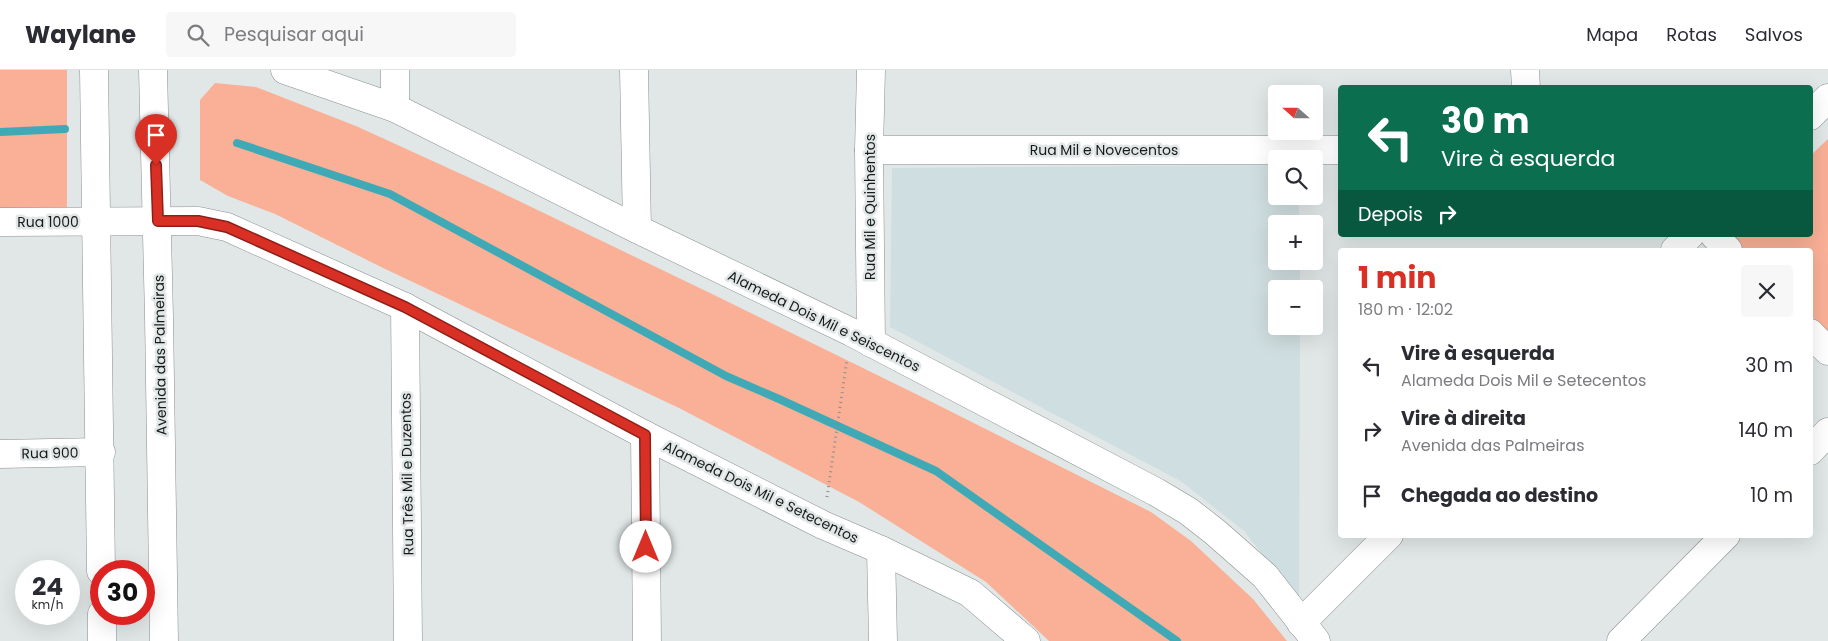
<!DOCTYPE html>
<html lang="pt">
<head>
<meta charset="utf-8">
<style>
  :root { --surface:#fff; --page:#f7f7f7; --text:#2b2b33; --muted:#7c7c81; --line:#e1e1e2; --accent:#d93025 }
  body { margin:0; font-family:Poppins,sans-serif; background:var(--page); color:var(--text); height:100vh; display:flex; flex-direction:column; font-size:19px; white-space:nowrap }
  * { box-sizing:border-box; margin:0 }
  p { font-size:16px; color:var(--muted) }
  .icon { flex:none; width:28px; height:28px; fill:none; stroke:currentColor; stroke-width:2; stroke-linecap:round; stroke-linejoin:round }
  .map { position:relative; flex:1; overflow:hidden }
  .details { position:absolute; left:1338px; top:178px; width:475px; height:290px; display:flex; flex-direction:column; background:var(--surface); border-radius:5px; box-shadow:0 5px 20px #0002 }
  .details>* { flex:none }
  .hud { position:absolute; left:1338px; top:15px; width:475px; height:152px; border-radius:5px; box-shadow:0 5px 20px #0002; background:#0b6e4f; color:#fff; overflow:hidden }
  .needle { width:32px; rotate:291deg }
  .buttons { position:absolute; left:1268px; top:15px; display:grid; gap:10px }
  .buttons a { display:grid; place-items:center; width:55px; height:55px; border-radius:5px; background:var(--surface); box-shadow:0 5px 20px #0002; font-size:25px }
  .speed { position:absolute; left:15px; top:490px; display:flex; gap:10px; font-size:25px; font-weight:700; text-align:center }
  .speed>* { display:grid; place-content:center; width:65px; height:65px; border-radius:50%; background:var(--surface); box-shadow:0 5px 20px #0002; line-height:1 }
  .speed small { font-size:12px; font-weight:400 }
  .speed .limit { border:8px solid #d22; background:#fff; color:#111 }
  .pin { position:absolute; display:grid; place-items:center; width:42px; height:42px; color:#fff; margin:-51px -21px; border-radius:50% 50% 50% 0; rotate:-45deg; box-shadow:0 0 5px #0007 }
  .pin .icon { rotate:45deg }
  .me { position:absolute; width:55px; margin:-28px; rotate:0deg; stroke-linejoin:round; filter:drop-shadow(0 0 4px #0008) }
  .turn { display:flex; align-items:center; gap:18px; height:105px; padding:0 20px; font-size:22px }
  .turn .icon { width:65px; height:65px; stroke-width:2.5 }
  .turn b { display:block; font-size:35px; line-height:42px }
  .then { display:flex; align-items:center; height:48px; padding:0 20px; background:#0003; gap:10px; font-size:19px }
  .round { display:grid; place-items:center; flex:none; width:52px; height:52px; border-radius:5px; background:var(--page) }
  .head { display:flex; align-items:center; justify-content:space-between; height:85px; padding:0 20px }
  h1 { font-size:30px; font-weight:700; line-height:38px; color:var(--accent) }
  ul { padding:0; list-style:none }
  li { display:flex; align-items:center; gap:15px; height:65px; padding:0 20px }
  li div { flex:1 }
  li b { display:block; font-size:19px }
  li em { font-style:normal }
  header { display:flex; align-items:center; gap:30px; box-sizing:border-box; height:70px; padding:0 25px; background:var(--surface); border-bottom:1px solid var(--line) }
  header strong { font-size:24px }
  nav { display:flex; gap:28px; margin-inline-start:auto; font-size:18px }
  .search { width:350px; height:45px; background:var(--page); display:flex; align-items:center; gap:12px; box-sizing:border-box; padding:0 18px; border-radius:5px; color:var(--muted); font-size:19px }
  .map>svg:first-child { display:block }
  .built { fill:#cfdee0 }
  .green { fill:#f9b097 }
  .lines { fill:none; stroke-linecap:round; stroke-linejoin:round }
  .stream { stroke:#3faab6; stroke-width:8 }
  .minor-casing { stroke:#8a8f90; stroke-width:29 }
  .path { stroke:#8a8e8e; stroke-width:3; stroke-dasharray:1 4; stroke-linecap:butt }
  .minor { stroke:#fff; stroke-width:28 }
  .route-casing { stroke:#8d1f18; stroke-width:12 }
  .route { stroke:#d93025; stroke-width:9 }
  .labels { text-anchor:middle; dominant-baseline:central; stroke-width:5; stroke-linejoin:round; paint-order:stroke }
  .street-label { font-size:14px; fill:#181a1a; stroke:#e1e7e7 }
</style>
</head>
<body>
<header>
<strong>Waylane</strong>
<div class="search"><svg class="icon" aria-label="search" viewBox="0 0 24 24"><circle cx="10" cy="10" r="6"/><path d="M15 15l6 6"/></svg>Pesquisar aqui</div>
<nav><a>Mapa</a><a>Rotas</a><a>Salvos</a></nav>
</header>
<div class="map">
<svg width="1828" height="571" viewBox="0 0 1828 571">
  <rect width="100%" height="100%" fill="#e1e7e7"/>
  <path class="built" d="M1276,95V126H1299V154H1276V191H1300V219H1276V256H1300L1299,531L1244,461L1182,412L890,257L892,98Z"/>
  <g class="green">
    <path d="M0,0H67V142L0,143Z"/>
    <path d="M215,13L256,17L356,56L494,119L710,223L922,327L1151,442L1191,471L1253,529L1287,571H1049L986,512L859,432L681,339L381,197L275,144L228,126L200,110V30Z"/>
    <path d="M1828,69V263L1810,245V180H1744C1740,176 1735,171 1735,165H1810V86Z"/>
  </g>
  <g class="lines">
    <g class="stream">
      <path d="M0,62L65,59"/>
      <path d="M237,73L390,124L726,306L779,329L936,401L1177,571"/>
    </g>
    <g class="minor-casing">
      <g id="minor">
        <path d="M94,0L101,501"/>
        <path d="M153,0L159,247L164,571"/>
        <path d="M285,0L395,38L637,159L851,262L1156,422L1188,441L1215,462L1265,506L1316,571"/>
        <path d="M395,0V38"/>
        <path d="M634,0L637,159"/>
        <path d="M871,0L869,80L871,273"/>
        <path d="M1525,0L1526,18"/>
        <path d="M1810,46L1828,28"/>
        <path d="M869,80H1340"/>
        <path d="M0,152L198,151L227,157L405,237L645,365L823,455L881,480L970,523L1026,571"/>
        <path d="M1714,165L1728,180"/>
        <path d="M1675,180L1690,165"/>
        <path d="M405,237L408,571"/>
        <path d="M1810,263L1828,281"/>
        <path d="M645,365L647,571"/>
        <path d="M1810,381L1828,362"/>
        <path d="M0,384L101,382"/>
        <path d="M881,480L883,571"/>
        <path d="M102,544V571"/>
        <path d="M1301,553L1389,465"/>
        <path d="M1621,571L1726,465"/>
      </g>
    </g>
    <path class="path" d="M827,427L847,289"/>
    <use href="#minor" class="minor"/>
  </g>
  <g class="lines">
    <g class="route-casing">
      <path id="route" d="M156,95L158,151H198L227,157L405,237L645,365L646,477"/>
    </g>
    <use href="#route" class="route"/>
  </g>
  <g class="labels">
    <g class="street-label">
      <text x="1104" y="80">Rua Mil e Novecentos</text>
      <text transform="translate(870 137) rotate(-90)">Rua Mil e Quinhentos</text>
      <text x="48" y="152">Rua 1000</text>
      <text transform="translate(824 251) rotate(26)">Alameda Dois Mil e Seiscentos</text>
      <text transform="translate(160 285) rotate(-91)">Avenida das Palmeiras</text>
      <text transform="translate(50 383) rotate(-1)">Rua 900</text>
      <text transform="translate(407 404) rotate(-91)">Rua Três Mil e Duzentos</text>
      <text transform="translate(761 422) rotate(26)">Alameda Dois Mil e Setecentos</text>
    </g>
  </g>
</svg>
<div class="buttons">
<a><svg class="needle" viewBox="-14 -14 28 28"><path d="M0-13l5 13h-10z" fill="#e53935"/><path d="M0 13l5-13h-10z" fill="#7c7c81"/></svg></a>
<a><svg class="icon" aria-label="search" viewBox="0 0 24 24"><circle cx="10" cy="10" r="6"/><path d="M15 15l6 6"/></svg></a>
<a>+</a>
<a>−</a>
</div>
<div class="speed"><div>24<small>km/h</small></div><div class="limit">30</div></div>
<div class="pin" style="left:156px;top:95px;background:#d93025"><svg class="icon" aria-label="arrive" viewBox="0 0 24 24"><path d="M6 21V4h12l-3 4 3 4H6"/></svg></div>
<svg class="me" style="left:646px;top:477px" viewBox="-20 -20 40 40"><circle r="19" fill="#fff"/><path d="M0-13L10 11 0 6-10 11z" fill="#d93025"/></svg>
<div class="hud">
<div class="turn"><svg class="icon" aria-label="left" viewBox="0 0 24 24"><path d="M17 20v-9H6M10 6l-5 5 5 5"/></svg><div><b>30 m</b>Vire à esquerda</div></div>
<div class="then">Depois<svg class="icon" aria-label="right" viewBox="0 0 24 24"><path d="M7 20v-9h11M14 6l5 5-5 5"/></svg></div>
</div>
<section class="details">
<div class="head"><div><h1>1 min</h1><p>180 m · 12:02</p></div><a class="round"><svg class="icon" aria-label="close" viewBox="0 0 24 24"><path d="M6 6l12 12M18 6L6 18"/></svg></a></div>
<ul>
<li><svg class="icon" aria-label="left" viewBox="0 0 24 24"><path d="M17 20v-9H6M10 6l-5 5 5 5"/></svg><div><b>Vire à esquerda</b><p>Alameda Dois Mil e Setecentos</p></div><em>30 m</em></li>
<li><svg class="icon" aria-label="right" viewBox="0 0 24 24"><path d="M7 20v-9h11M14 6l5 5-5 5"/></svg><div><b>Vire à direita</b><p>Avenida das Palmeiras</p></div><em>140 m</em></li>
<li><svg class="icon" aria-label="arrive" viewBox="0 0 24 24"><path d="M6 21V4h12l-3 4 3 4H6"/></svg><div><b>Chegada ao destino</b></div><em>10 m</em></li>
</ul>
</section>
</div>
</body>
</html>
